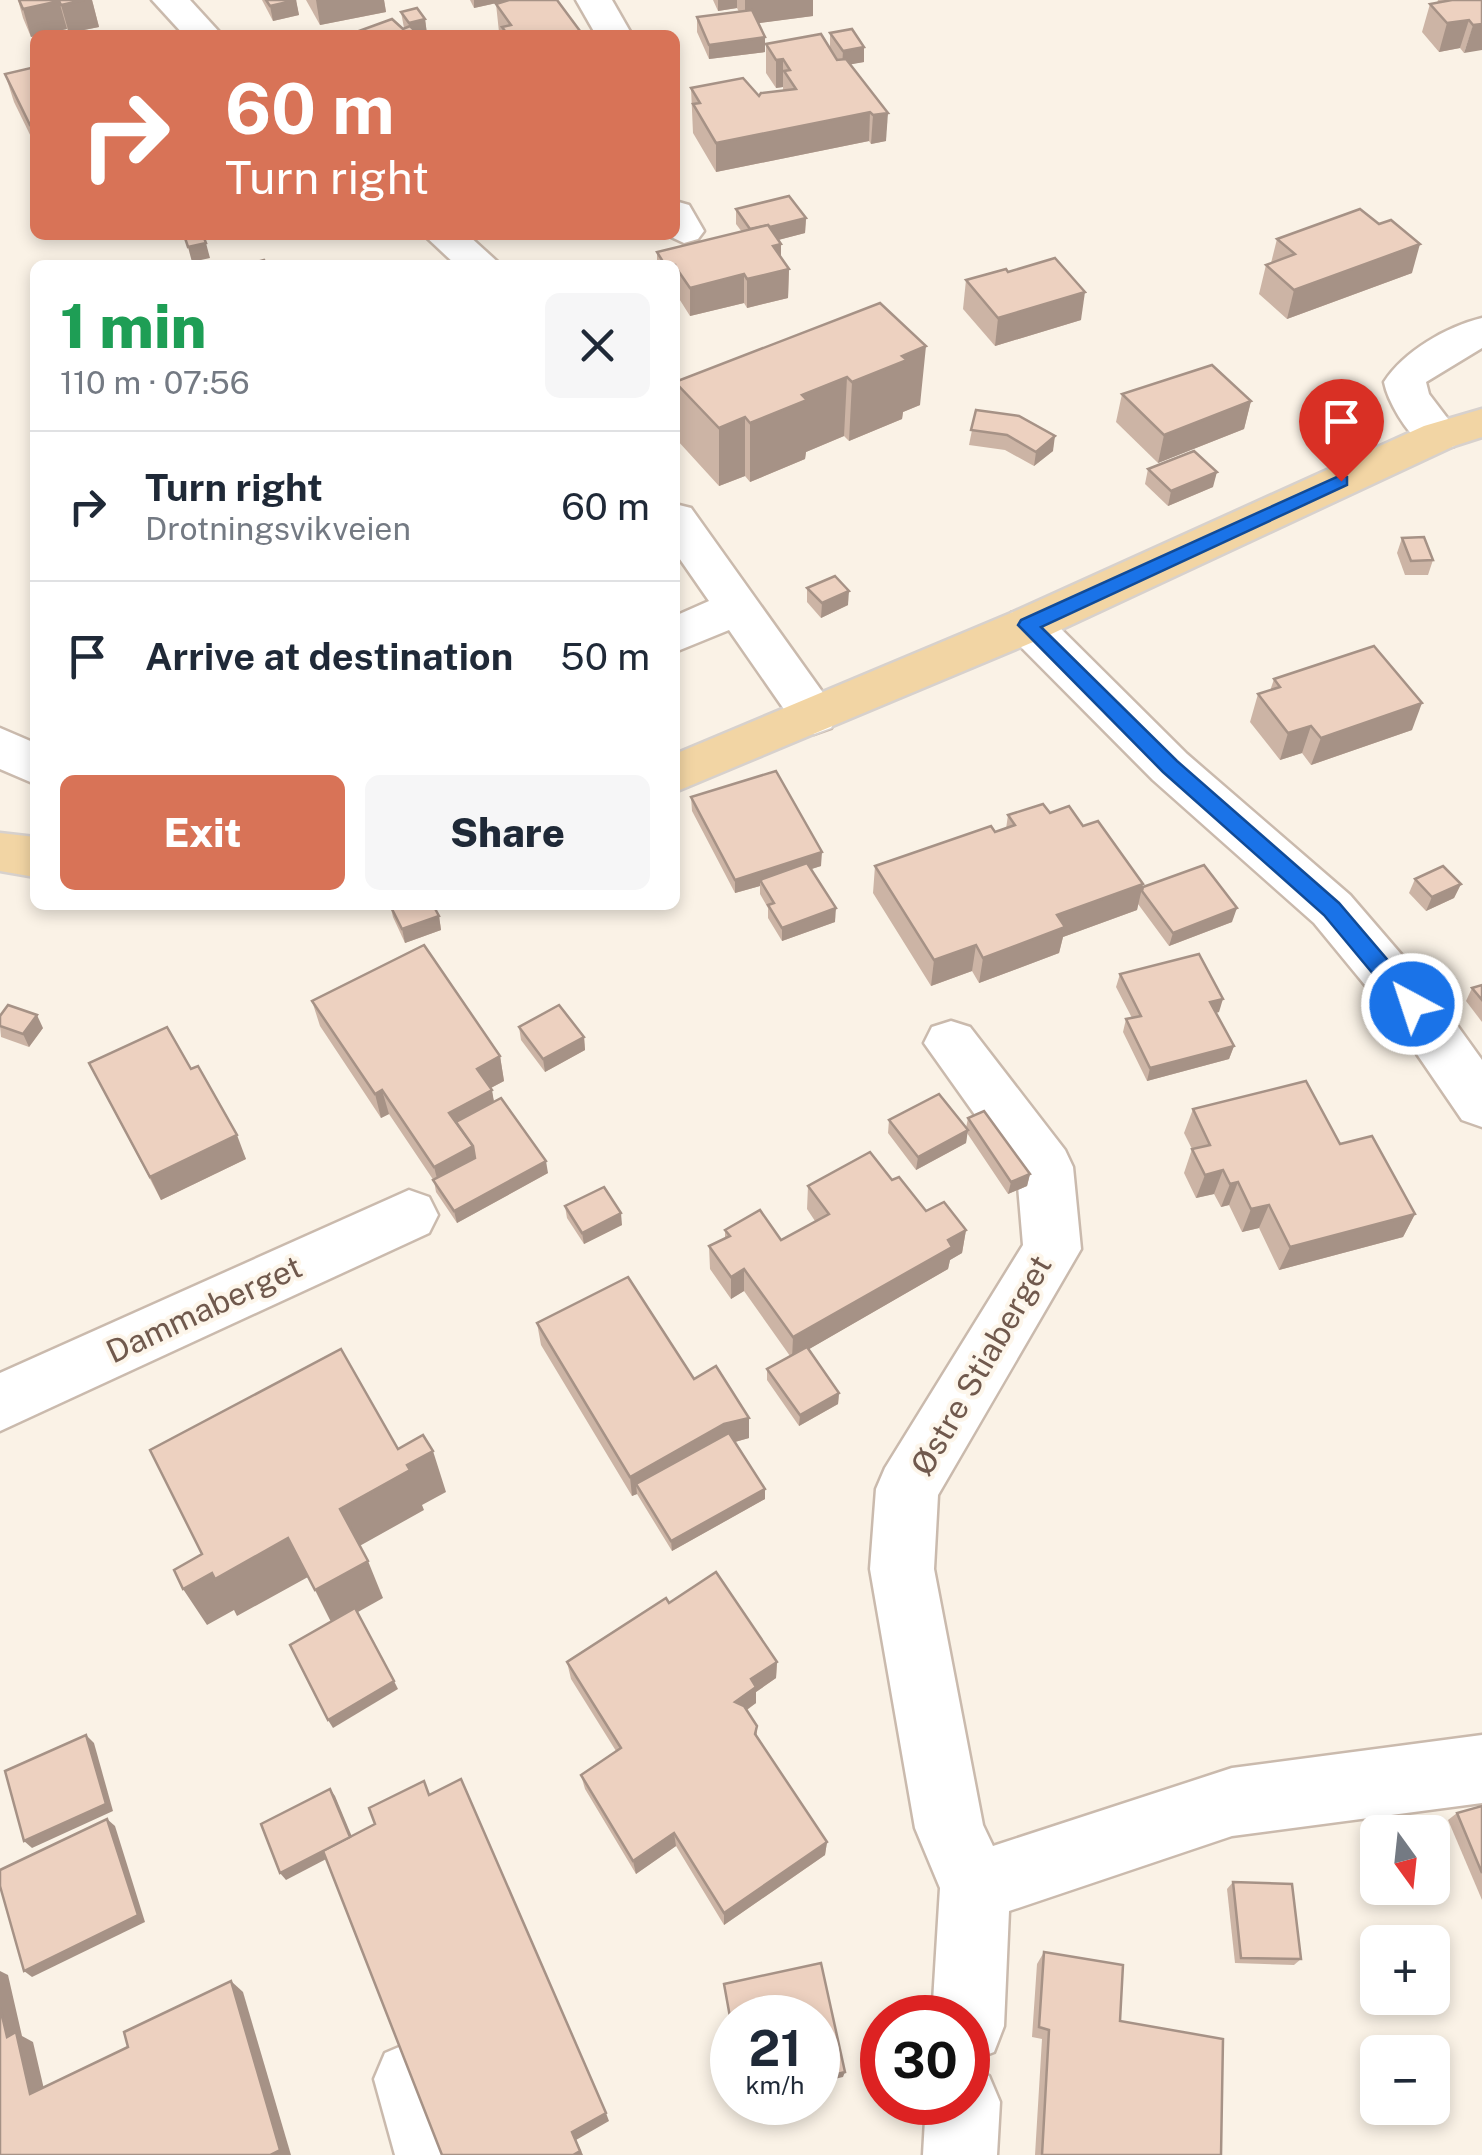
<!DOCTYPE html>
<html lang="en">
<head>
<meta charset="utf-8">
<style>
  :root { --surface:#fff; --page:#f6f6f7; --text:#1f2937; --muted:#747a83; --line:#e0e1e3; --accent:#d87357 }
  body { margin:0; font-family:"Public Sans",sans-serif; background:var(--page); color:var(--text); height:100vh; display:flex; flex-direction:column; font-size:38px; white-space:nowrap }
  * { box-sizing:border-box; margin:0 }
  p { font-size:32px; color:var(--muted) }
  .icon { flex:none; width:55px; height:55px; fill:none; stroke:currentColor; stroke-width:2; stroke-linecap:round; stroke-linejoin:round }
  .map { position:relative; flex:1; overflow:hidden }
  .drawer { position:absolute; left:30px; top:260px; width:650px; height:650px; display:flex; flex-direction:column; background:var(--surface); border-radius:15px; box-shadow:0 5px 15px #0003 }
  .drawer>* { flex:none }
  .top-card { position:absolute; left:30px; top:30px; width:650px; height:210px; border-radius:15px; box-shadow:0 5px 15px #0003; background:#d87357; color:#fff; overflow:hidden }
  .needle { width:65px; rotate:165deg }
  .buttons { position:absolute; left:1360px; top:1815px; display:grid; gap:20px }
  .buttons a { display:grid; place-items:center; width:90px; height:90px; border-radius:15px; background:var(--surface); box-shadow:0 5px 15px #0003; font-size:50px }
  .speed { position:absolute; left:710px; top:1995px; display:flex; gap:20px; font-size:50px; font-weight:700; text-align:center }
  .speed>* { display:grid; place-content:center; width:130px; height:130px; border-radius:50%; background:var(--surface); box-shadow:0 5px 15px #0003; line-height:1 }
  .speed small { font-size:25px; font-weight:400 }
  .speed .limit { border:15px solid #d22; background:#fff; color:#111 }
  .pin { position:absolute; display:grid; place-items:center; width:85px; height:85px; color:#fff; margin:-102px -42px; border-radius:50% 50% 50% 0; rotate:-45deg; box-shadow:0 0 10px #0007 }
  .pin .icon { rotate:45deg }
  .me { position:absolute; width:110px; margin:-55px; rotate:320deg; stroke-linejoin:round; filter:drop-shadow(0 0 8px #0008) }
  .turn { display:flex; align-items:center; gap:35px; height:210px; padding:0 30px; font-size:45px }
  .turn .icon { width:130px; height:130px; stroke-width:2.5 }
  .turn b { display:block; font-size:70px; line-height:85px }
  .round { display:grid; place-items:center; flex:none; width:105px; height:105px; border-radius:15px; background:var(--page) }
  .overview { display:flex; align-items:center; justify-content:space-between; height:170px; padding:0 30px }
  h1 { font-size:60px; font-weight:800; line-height:75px; color:#1e9e55 }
  .cta { display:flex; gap:20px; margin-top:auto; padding:20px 30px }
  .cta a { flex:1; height:115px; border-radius:15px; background:var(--accent); color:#fff; font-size:40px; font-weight:800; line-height:115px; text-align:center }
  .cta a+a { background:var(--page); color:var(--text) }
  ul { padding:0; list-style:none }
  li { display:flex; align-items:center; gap:30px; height:150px; padding:0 30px; border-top:2px solid var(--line) }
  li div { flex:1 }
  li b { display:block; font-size:38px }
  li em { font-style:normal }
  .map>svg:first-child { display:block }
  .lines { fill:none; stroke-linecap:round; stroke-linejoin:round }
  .minor-casing { stroke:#cabaad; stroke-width:5 }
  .major-casing { stroke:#d7d1cd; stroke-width:5 }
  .minor { fill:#fff; fill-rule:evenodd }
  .major { fill:#f2d5a4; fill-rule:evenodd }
  .wall { fill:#ccb4a5 }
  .shaded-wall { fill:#a69286 }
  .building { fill:#edd1c0; stroke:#a69286; stroke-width:2.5 }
  .route { fill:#1a73e8; stroke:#114b97; stroke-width:2.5 }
  .labels { text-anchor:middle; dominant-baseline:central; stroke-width:8; stroke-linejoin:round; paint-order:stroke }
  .street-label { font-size:32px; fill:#70594d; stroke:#fdf6eb }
</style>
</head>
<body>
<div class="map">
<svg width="1482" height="2155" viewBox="0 0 1482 2155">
  <rect width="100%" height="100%" fill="#faf2e6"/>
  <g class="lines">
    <g class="minor-casing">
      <g id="minor">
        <path d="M152,0H190L222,35H184Z"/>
        <path d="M576,0H612L632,35H596Z"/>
        <path d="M675,201L689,205L704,231L698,239L684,243L667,235H675Z"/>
        <path d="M424,235H468L501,265H456Z"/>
        <path d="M1482,318V348L1426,382L1429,394L1461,436L1454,446C1444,449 1432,452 1423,445C1406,432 1388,402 1384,382C1404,351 1446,327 1482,318Z"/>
        <path d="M675,504L691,508L831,704L838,716L831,728L814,734L797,728L729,630L675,652V616L709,601L675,552Z"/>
        <path d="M1028,609L1045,613L1187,754L1350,895L1431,989L1482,1060V1127L1462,1120L1393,1019L1314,923L1153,780L1011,637L1005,625L1011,613Z"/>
        <path d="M0,728L35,743V784L0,769Z"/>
        <path d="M951,1021L970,1027L1065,1150L1073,1167L1081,1249L938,1495L934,1569L983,1825L993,1846L1232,1768L1482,1735V1803L1232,1836L1009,1911L1004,2026L994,2052L968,2062V2018H932L940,1888L915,1828L870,1569L876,1489L885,1468L1023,1245L1017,1174L924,1043L932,1027Z"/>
        <path d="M409,1190L429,1197L438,1215L429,1233L0,1431V1373Z"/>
        <path d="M411,2042L437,2053L469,2155H395L374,2079L385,2053Z"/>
        <path d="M968,2067L989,2076L1000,2102L997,2155H923L926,2102H968Z"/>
      </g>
    </g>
    <g class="major-casing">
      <g id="major">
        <path d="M1482,409V437L1454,446L1045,637L675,792V754L1011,613L1424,426Z"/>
        <path d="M0,833L35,837V877L0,871Z"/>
      </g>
    </g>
    <use href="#minor" class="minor"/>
    <use href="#major" class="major"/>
  </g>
  <g class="wall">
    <path d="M18,0H92L99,27L69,33L67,29L31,37L23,18Z"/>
    <path d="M262,0H296L299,15L273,21Z"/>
    <path d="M306,0H384L386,12L320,25Z"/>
    <path d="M470,0H557L583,35H501L499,32L496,4L506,1L474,8Z"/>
    <path d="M713,0H813V16L758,23L765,37V52L709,59L697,32V17L739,12L737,8L718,11Z"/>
    <path d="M1438,0H1482L1464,53L1460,48L1439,52L1422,32L1430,4L1437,3Z"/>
    <path d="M401,12L425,19L427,34L348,35L404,28Z"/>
    <path d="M830,33L864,62L850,64L886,141L871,144L869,141L716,172L693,133L691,88L759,96L783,90V87L776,88L766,73V44L830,48Z"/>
    <path d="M35,67V145L14,102L5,74Z"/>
    <path d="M736,209L806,218L805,233L778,240L781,244V258L789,269L788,298L747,308L744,303L690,316L678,297L675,265H657V252L742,232L736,224Z"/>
    <rect x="626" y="235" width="20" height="5"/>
    <path d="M1277,239L1412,273L1287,319L1259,294L1266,265L1271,263Z"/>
    <path d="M1008,272L1081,320L995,346L963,309L966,280Z"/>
    <path d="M880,303L920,405L903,412L902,419L849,441L844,436L806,452L805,459L750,482L745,476L719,486L677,440L675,382Z"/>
    <path d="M1122,394L1251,401L1244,429L1158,463L1116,422Z"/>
    <path d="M976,410L1053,451L1034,466L1005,450L969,445Z"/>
    <path d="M1148,469L1213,487L1168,506L1145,484Z"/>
    <path d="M1402,538L1433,560L1428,575H1405L1397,553Z"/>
    <path d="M807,588L848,605L821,618L807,602Z"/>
    <path d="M1274,679L1412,730L1311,765L1302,753L1280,760L1250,722L1258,694L1270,691Z"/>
    <path d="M691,797L821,866L811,869L835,922L782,941L768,918V908L760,894V886L735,893L692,811Z"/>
    <path d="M1050,813L1083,826L1143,887L1232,922L1169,946L1138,904L1137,910L1063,937L1059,953L979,983L972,971L931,986L873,893L875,866L1006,829L1008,815Z"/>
    <path d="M1415,879L1461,884L1454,898L1426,911L1409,893Z"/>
    <path d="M390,905L439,916L441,930L405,943L393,917Z"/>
    <path d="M1120,974L1219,1012L1216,1013L1234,1046L1229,1059L1147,1081L1123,1032L1126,1019L1132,1018L1116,987Z"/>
    <path d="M1482,985V1022L1466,1001L1472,988Z"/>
    <path d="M312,1001L500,1056L504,1081L491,1088L494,1102L548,1173L457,1223L436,1192L434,1181L389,1114L381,1118L320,1026Z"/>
    <path d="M0,1026L43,1028L29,1047L1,1037Z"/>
    <path d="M519,1027L584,1037L585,1050L545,1072L521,1040Z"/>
    <path d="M89,1063L191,1069L246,1159L161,1200Z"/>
    <path d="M1193,1109L1340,1144L1415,1214L1403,1237L1279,1270L1259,1228L1242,1232L1229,1205L1221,1207L1214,1194L1196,1198L1184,1173L1192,1149L1184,1133Z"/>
    <path d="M968,1118L1030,1174L1027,1186L1008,1194L967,1133L966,1143L916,1170L888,1133L889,1120L966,1128Z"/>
    <path d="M892,1180L926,1211L966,1230L962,1253L950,1260L948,1269L809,1349L839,1393L838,1404L799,1426L767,1380V1369L790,1356L744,1291L731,1299L710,1269L709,1246L725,1238V1230L781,1240L815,1221L807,1209L808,1186Z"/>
    <path d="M565,1206L622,1225L584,1244L567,1218Z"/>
    <path d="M537,1323L694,1379L749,1418V1438L735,1442L765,1489V1499L672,1551L637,1494L632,1496L541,1345Z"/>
    <path d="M669,1603L777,1662L776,1678L756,1692V1703L747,1710L757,1726V1736L827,1842L825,1855L724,1925L676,1846L636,1874L585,1789L581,1775L616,1751L571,1679L567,1662Z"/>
    <path d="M1482,1806V1900L1448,1820L1457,1813Z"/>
    <path d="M1233,1882L1301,1959L1294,1965L1235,1963L1227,1889Z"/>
    <path d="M1044,1952L1120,2021L1221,2155H1035L1042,2039L1032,2037L1037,1964Z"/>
  </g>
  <g class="shaded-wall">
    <path d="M84,0H92L99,27L69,33L61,5Z"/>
    <path d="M296,0L299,15L273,21L270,6Z"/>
    <path d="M316,0H384L386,12L320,25Z"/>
    <path d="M474,0H510L474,8Z"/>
    <path d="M718,0H737V8L718,11Z"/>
    <path d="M745,0H813V16L745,25Z"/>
    <path d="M59,1L67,29L31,37L23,9Z"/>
    <path d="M425,19L427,34L410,35L409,23Z"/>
    <path d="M1469,20L1460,48L1439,52L1447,23Z"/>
    <path d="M1482,24V50L1464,53L1473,25Z"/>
    <path d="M765,37V52L709,59V45Z"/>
    <path d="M864,47V62L842,66L843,51Z"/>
    <path d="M783,59V87L776,88V60Z"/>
    <path d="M870,112L869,141L716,172V143Z"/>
    <path d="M888,113L886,141L871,144L873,115Z"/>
    <path d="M35,124V141L30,125Z"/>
    <path d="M806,218L805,233L752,247V232Z"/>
    <path d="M206,243L210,258L192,262L188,247Z"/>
    <path d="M781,244V271L789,269L788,298L747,308V279L773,246Z"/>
    <path d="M1420,244L1412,273L1287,319L1294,290Z"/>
    <path d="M675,269H677L678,297L675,298Z"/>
    <path d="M744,274V303L690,316V288Z"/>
    <path d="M1085,292L1081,320L995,346L998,318Z"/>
    <path d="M926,346L920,405L903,412L902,419L849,441L852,382L902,356Z"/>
    <path d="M847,377L844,436L806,452L805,459L750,482V423L802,395Z"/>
    <path d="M1251,401L1244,429L1158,463L1164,435Z"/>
    <path d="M745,417V476L719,486V428Z"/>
    <path d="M1055,436L1053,451L1034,466L1036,452Z"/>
    <path d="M1217,472L1213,487L1168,506L1171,491Z"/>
    <path d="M849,591L848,605L821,618L822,603Z"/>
    <path d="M1422,703L1412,730L1311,765L1321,738Z"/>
    <path d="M1311,726L1302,753L1280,760L1288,733Z"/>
    <path d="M822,852L821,866L762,885L760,880V886L735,893V880Z"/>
    <path d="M1143,884L1137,910L1063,937L1059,953L979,983L983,958L1057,915Z"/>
    <path d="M1461,884L1454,898L1426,911L1432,897Z"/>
    <path d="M836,908L835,922L782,941V928Z"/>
    <path d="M1237,908L1232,922L1169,946L1173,933Z"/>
    <path d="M439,916L441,930L405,943L402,929Z"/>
    <path d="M976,945L972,971L931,986L934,960Z"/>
    <path d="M1223,999L1219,1012L1206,1015L1210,1002Z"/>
    <path d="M37,1015L43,1028L29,1047L23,1034Z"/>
    <path d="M584,1037L585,1050L545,1072L543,1059Z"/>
    <path d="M1234,1046L1229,1059L1147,1081L1150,1068Z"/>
    <path d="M500,1056L504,1081L481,1093L477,1069Z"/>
    <path d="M382,1090L389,1114L381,1118L375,1094Z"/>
    <path d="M492,1090L496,1114L452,1125L449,1113Z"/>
    <path d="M968,1130L966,1143L916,1170L918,1157Z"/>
    <path d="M237,1135L246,1159L161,1200L150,1177Z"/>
    <path d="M473,1146L477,1170L440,1190L434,1167Z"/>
    <path d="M546,1161L548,1173L457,1223L454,1211Z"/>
    <path d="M1223,1170L1214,1194L1196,1198L1205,1175Z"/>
    <path d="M1030,1174L1027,1186L1008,1194L1011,1182Z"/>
    <path d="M1238,1182L1229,1205L1221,1207L1230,1184Z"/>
    <path d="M1269,1205L1259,1228L1242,1232L1251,1209Z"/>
    <path d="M621,1213L622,1225L584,1244L582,1233Z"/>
    <path d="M1415,1214L1403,1237L1279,1270L1290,1247Z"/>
    <path d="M966,1230L962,1253L950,1260L948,1269L792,1359L793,1337Z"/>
    <path d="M744,1269V1291L731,1299V1277Z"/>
    <path d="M839,1393L838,1404L799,1426L800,1415Z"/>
    <path d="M749,1418V1438L724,1445L636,1484L637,1494L632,1496L630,1477L724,1424Z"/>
    <path d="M433,1451L446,1492L422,1505L424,1510L356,1548L340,1509L407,1465Z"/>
    <path d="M765,1489V1499L672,1551L671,1541Z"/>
    <path d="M288,1538L308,1577L237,1616L234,1610L207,1625L183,1589L212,1573Z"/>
    <path d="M368,1561L383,1598L333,1626L315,1590Z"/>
    <path d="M777,1662L776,1678L756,1692V1703L735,1718V1702L751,1679Z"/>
    <path d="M394,1681L398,1689L333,1728L328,1720Z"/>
    <path d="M86,1735L94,1743L113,1811L32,1848L24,1841Z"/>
    <path d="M330,1789L335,1796L355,1844L286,1880L280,1873Z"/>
    <path d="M107,1819L115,1826L145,1922L32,1977L24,1971Z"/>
    <path d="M674,1833L676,1846L636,1874L633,1861Z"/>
    <path d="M827,1842L825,1855L724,1925V1913Z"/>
    <path d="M0,1971L8,1975L22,2036L33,2042L47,2102L30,2094L7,2037L0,2007Z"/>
    <path d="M231,1981L243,1992L291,2155H270Z"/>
    <path d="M845,2072L843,2077L818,2083V2079Z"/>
    <path d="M606,2113L609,2121L576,2140L583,2155H573L572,2132Z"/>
  </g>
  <g class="building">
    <path d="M19,0H84L61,5L59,1L23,9Z"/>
    <path d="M266,0H296L270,6Z"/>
    <path d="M509,0H557L583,35H508L502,27L511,25L496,4Z"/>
    <path d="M1452,0H1482V24L1473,25L1469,20L1447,23L1430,4Z"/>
    <path d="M417,8L425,19L409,23L401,12Z"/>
    <path d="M752,10L765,37L709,45L697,17Z"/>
    <path d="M392,19L403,29L410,26L419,35H348Z"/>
    <path d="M852,29L864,47L843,51L830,33Z"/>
    <path d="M821,34L837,60L846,59L888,113L873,115L870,112L716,143L693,104L700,103L691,88L743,78L759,96L761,93L796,89L784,71L790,70L783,59L776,60L766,44Z"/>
    <path d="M35,67V124L30,125L5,74Z"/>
    <path d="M789,196L806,218L770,227L768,225L750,229L736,209Z"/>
    <path d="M1360,209L1379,224L1391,220L1420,244L1294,290L1266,265L1295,254L1277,239Z"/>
    <path d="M768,225L781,244L773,246L789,269L747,279L744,274L690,288L677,269H675V265H665L657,252Z"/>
    <path d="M184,235H203L206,243L188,247Z"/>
    <path d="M1055,258L1085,292L998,318L966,280L1006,269L1008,272Z"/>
    <path d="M264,260L267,265H246Z"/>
    <path d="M880,303L926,346L902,356L907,360L852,382L847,377L802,395L807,400L750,423L745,417L719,428L675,382Z"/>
    <path d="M1212,365L1251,401L1164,435L1122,394Z"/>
    <path d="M976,410L1019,416L1055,436L1036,452L1007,435L971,430Z"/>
    <path d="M1194,451L1217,472L1171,491L1148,469Z"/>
    <path d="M1424,537L1433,560L1411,561L1402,538Z"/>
    <path d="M835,576L849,591L822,603L807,588Z"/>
    <path d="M1374,646L1422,703L1321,738L1311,726L1288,733L1258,694L1280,687L1274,679Z"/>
    <path d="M776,771L822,852L735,880L691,797Z"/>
    <path d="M1043,804L1050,813L1069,806L1083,826L1098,821L1143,884L1057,915L1065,927L983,958L976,945L934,960L875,866L991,826L995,832L1015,825L1008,815Z"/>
    <path d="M807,863L836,908L782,928L768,905L774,903L760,880Z"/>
    <path d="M1204,865L1237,908L1173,933L1142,891L1143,887Z"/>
    <path d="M1443,866L1461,884L1432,897L1415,879Z"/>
    <path d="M390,905H433L439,916L402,929Z"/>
    <path d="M424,945L500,1056L477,1069L492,1090L449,1113L473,1146L434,1167L382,1090L375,1094L312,1001Z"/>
    <path d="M1199,954L1223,999L1210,1002L1234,1046L1150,1068L1126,1019L1141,1016L1120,974Z"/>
    <path d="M1482,985V1000L1472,988Z"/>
    <path d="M8,1005L37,1015L23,1034L0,1026V1016Z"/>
    <path d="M559,1005L584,1037L543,1059L519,1027Z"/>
    <path d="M167,1027L191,1069L198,1066L237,1135L150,1177L89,1063Z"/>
    <path d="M1306,1081L1340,1144L1372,1136L1415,1214L1290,1247L1269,1205L1251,1209L1238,1182L1230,1184L1223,1170L1205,1175L1192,1149L1210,1145L1193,1109Z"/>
    <path d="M939,1094L968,1130L918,1157L889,1120Z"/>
    <path d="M501,1098L546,1161L454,1211L433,1180L475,1158L473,1146L456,1122Z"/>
    <path d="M984,1111L1030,1174L1011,1182L968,1118Z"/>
    <path d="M870,1152L892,1180L899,1177L926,1211L944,1202L966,1230L948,1240L952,1247L793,1337L744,1269L731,1277L709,1246L730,1236L725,1230L760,1210L781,1240L829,1214L808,1186Z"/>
    <path d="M604,1187L621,1213L582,1233L565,1206Z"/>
    <path d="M628,1277L694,1379L716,1366L749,1418L724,1424L630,1477L537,1323Z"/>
    <path d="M807,1347L839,1393L800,1415L767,1369Z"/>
    <path d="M341,1349L398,1449L423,1435L433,1451L407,1465L410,1470L340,1509L368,1561L315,1590L288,1538L215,1579L212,1573L183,1589L174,1570L202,1554L150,1450Z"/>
    <path d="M729,1433L765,1489L671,1541L636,1484Z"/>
    <path d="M716,1572L777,1662L751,1679L756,1687L735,1702L744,1706L757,1726L755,1734L827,1842L724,1913L674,1833L633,1861L581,1775L621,1748L567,1662L666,1598L669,1603Z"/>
    <path d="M355,1608L394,1681L328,1720L290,1645Z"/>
    <path d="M86,1735L106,1804L24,1841L5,1771Z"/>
    <path d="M461,1779L606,2113L572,2132L580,2151L573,2155H442L323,1851L375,1824L369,1808L424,1781L429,1795Z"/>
    <path d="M330,1789L350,1837L280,1873L261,1824Z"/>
    <path d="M1482,1806V1873L1457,1813Z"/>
    <path d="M107,1819L138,1915L24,1971L0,1886V1870Z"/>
    <path d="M1233,1882L1292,1884L1301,1959L1241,1958Z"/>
    <path d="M1044,1952L1123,1965L1120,2021L1223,2039L1221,2155H1042L1049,2030L1039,2027Z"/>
    <path d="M821,1963L845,2072L818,2079V2018H732V2028L724,1984Z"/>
    <path d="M231,1981L280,2150L270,2155H0V2007L7,2037L16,2032L30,2094L128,2047L124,2032Z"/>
  </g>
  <path class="route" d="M1341,475L1347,477V485L1041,627L1177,761L1339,903L1420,998L1423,1004L1420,1011H1404L1324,915L1163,772L1018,625L1021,620Z"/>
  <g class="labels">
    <g class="street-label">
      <text transform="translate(204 1309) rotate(-25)">Dammaberget</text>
      <text transform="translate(981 1365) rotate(-60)">Østre Stiaberget</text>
    </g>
  </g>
</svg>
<div class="buttons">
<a><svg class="needle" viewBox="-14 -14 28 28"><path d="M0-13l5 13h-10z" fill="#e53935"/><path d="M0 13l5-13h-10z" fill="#747a83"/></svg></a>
<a>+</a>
<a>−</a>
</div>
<div class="speed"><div>21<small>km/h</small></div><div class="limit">30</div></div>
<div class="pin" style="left:1341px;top:481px;background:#d93025"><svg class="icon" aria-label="arrive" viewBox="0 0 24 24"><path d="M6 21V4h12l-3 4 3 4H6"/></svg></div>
<svg class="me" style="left:1412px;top:1004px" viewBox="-20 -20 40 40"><circle r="17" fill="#1a73e8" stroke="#fff" stroke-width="3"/><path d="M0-11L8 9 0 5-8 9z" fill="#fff"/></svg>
<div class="top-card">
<div class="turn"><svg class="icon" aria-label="right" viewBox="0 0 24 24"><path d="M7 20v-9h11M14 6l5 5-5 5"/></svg><div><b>60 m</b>Turn right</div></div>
</div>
<section class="drawer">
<div class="overview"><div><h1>1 min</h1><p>110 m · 07:56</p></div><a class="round"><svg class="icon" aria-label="close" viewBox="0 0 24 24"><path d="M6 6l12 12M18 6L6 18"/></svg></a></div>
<ul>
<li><svg class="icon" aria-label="right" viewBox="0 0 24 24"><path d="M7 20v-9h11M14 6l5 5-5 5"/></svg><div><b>Turn right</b><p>Drotningsvikveien</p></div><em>60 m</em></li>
<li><svg class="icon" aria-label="arrive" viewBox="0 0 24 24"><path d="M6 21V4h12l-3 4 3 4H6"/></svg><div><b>Arrive at destination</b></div><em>50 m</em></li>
</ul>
<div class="cta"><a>Exit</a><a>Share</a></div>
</section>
</div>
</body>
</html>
